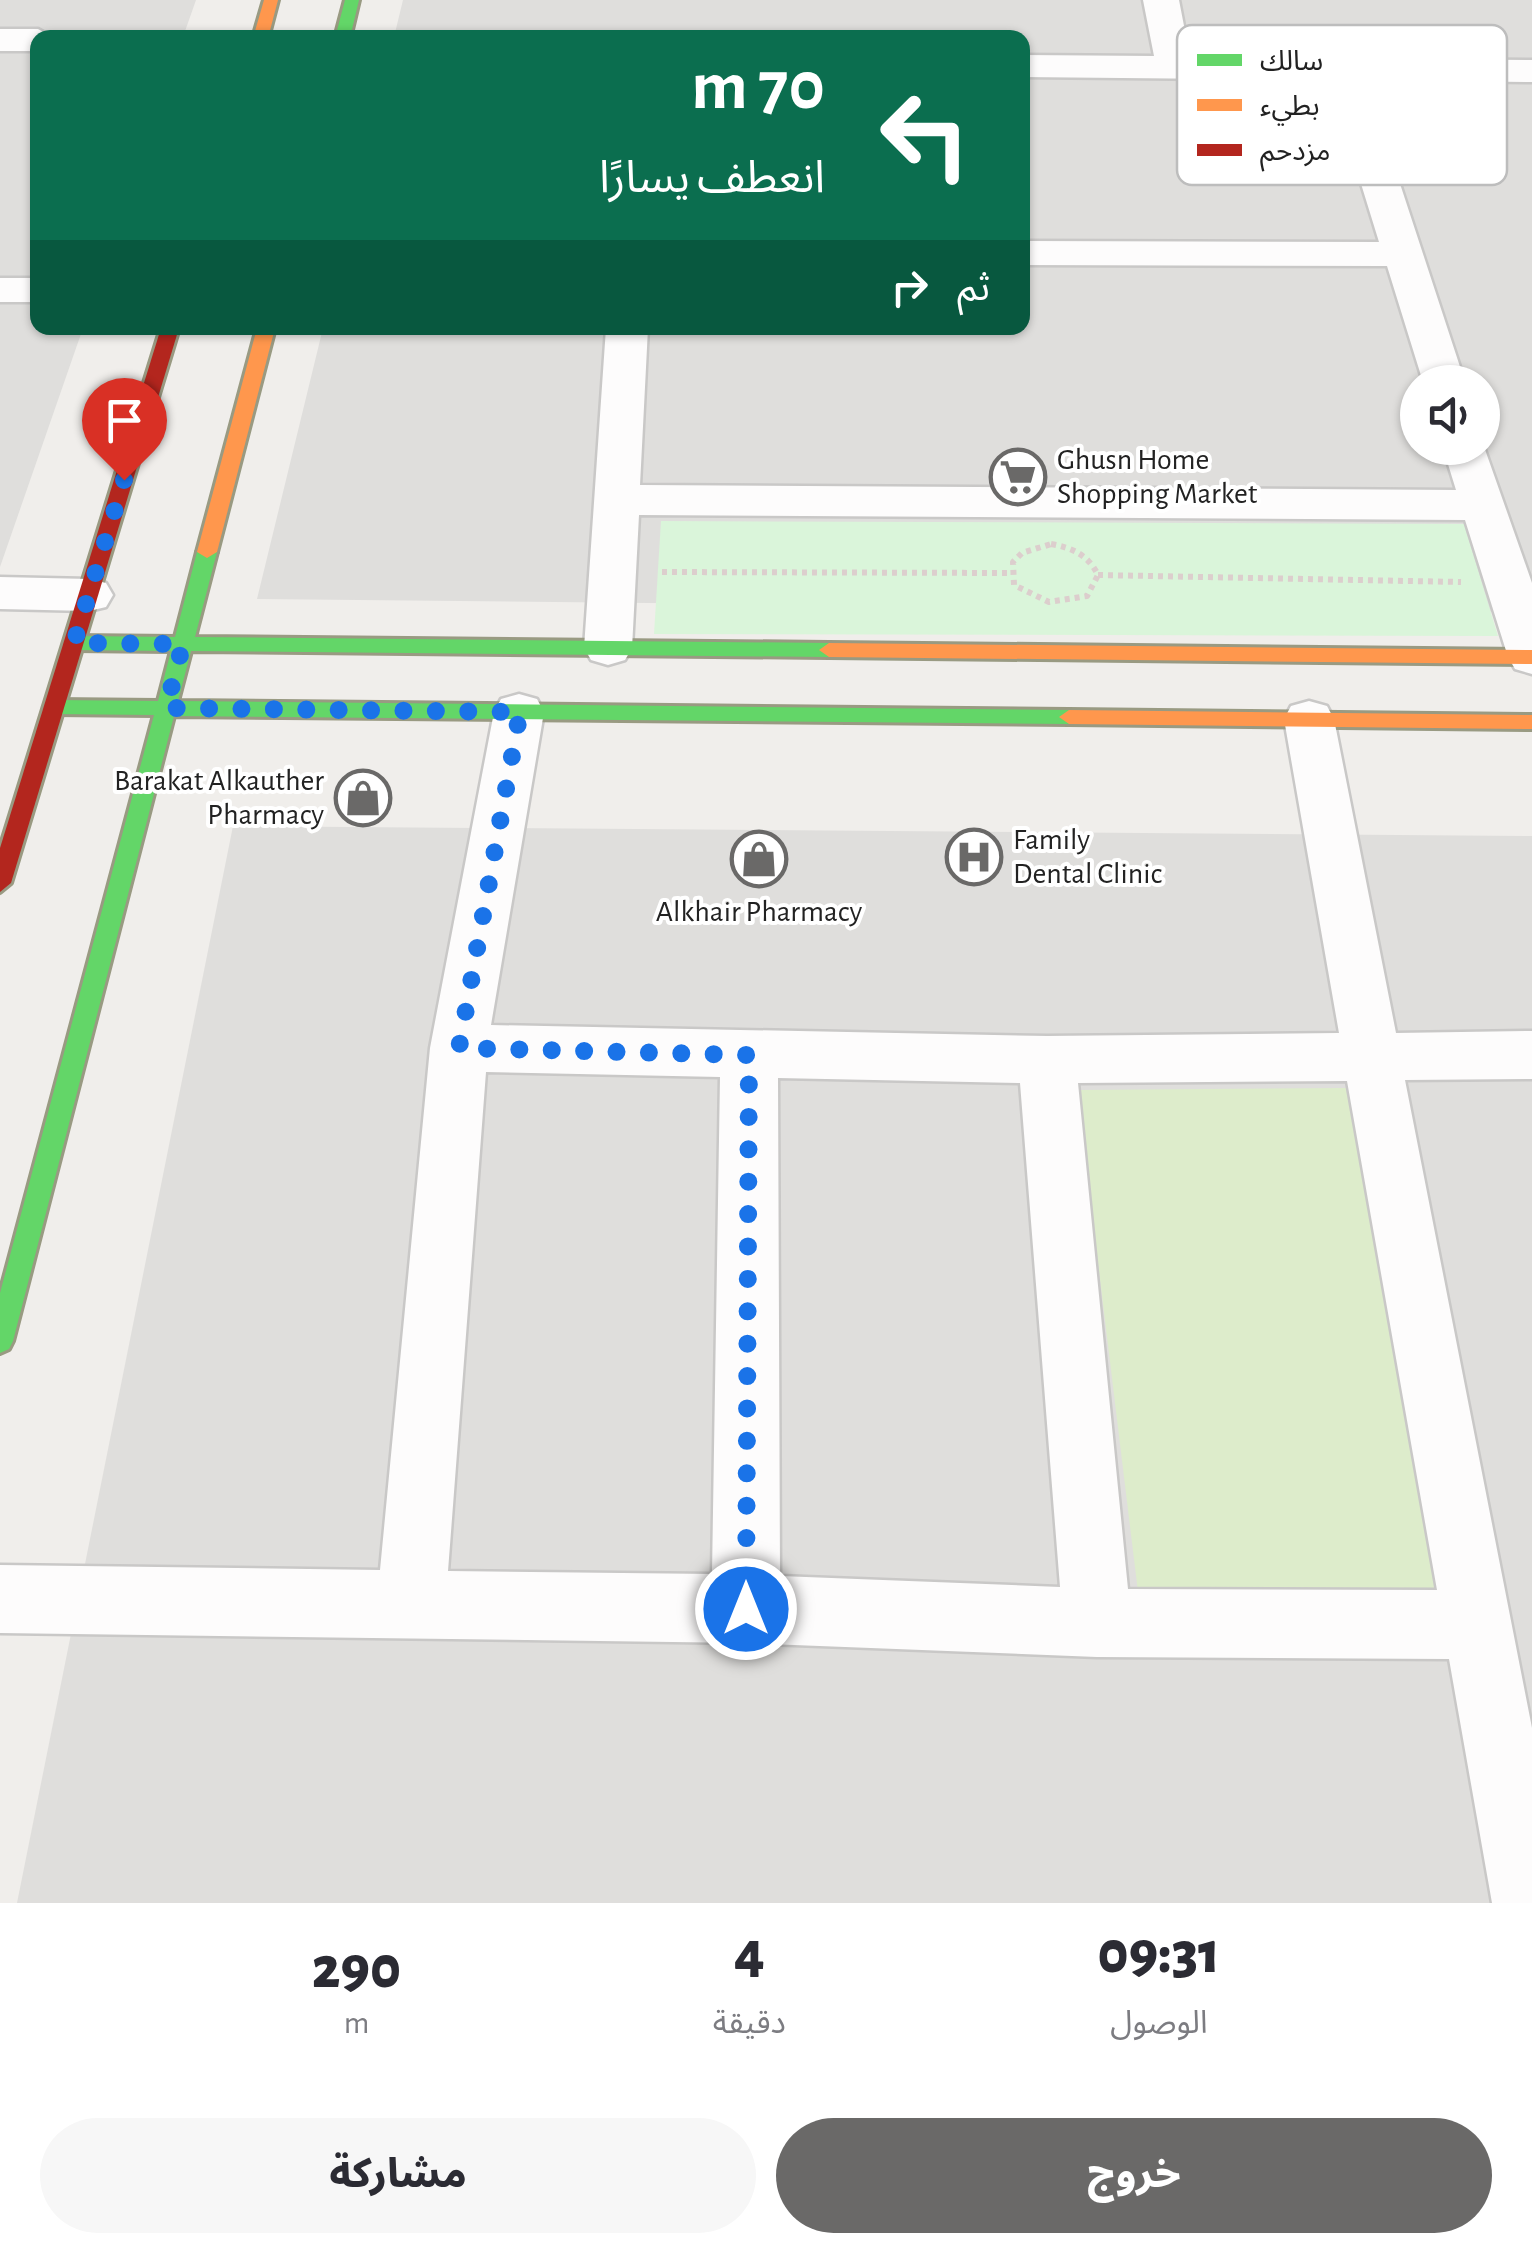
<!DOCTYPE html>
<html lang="ar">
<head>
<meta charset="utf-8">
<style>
  :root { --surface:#fff; --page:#f7f7f7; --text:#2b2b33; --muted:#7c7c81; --accent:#6a6968 }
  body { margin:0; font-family:"Alegreya Sans","Noto Sans Arabic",sans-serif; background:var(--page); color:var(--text); direction:rtl; height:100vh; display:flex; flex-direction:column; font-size:38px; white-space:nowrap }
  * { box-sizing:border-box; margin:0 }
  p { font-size:32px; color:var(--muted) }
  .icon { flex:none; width:55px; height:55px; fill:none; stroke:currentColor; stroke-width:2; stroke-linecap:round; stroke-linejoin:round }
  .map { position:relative; height:1903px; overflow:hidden; direction:ltr }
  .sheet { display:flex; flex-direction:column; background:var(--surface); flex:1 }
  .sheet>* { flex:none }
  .hud { position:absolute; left:30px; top:30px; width:1000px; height:305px; border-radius:20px; box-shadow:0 2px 8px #0004; direction:rtl; background:#0b6e4f; color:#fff; overflow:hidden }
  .fabs { position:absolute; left:1400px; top:365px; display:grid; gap:20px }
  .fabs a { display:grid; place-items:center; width:100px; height:100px; border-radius:50%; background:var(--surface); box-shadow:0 2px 8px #0004; font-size:50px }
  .pin { position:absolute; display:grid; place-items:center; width:85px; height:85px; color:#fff; margin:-102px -42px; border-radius:50% 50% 50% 0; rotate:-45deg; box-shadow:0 0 10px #0007 }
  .pin .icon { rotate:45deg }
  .me { position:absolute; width:110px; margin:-55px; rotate:0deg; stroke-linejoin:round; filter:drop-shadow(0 0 8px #0008) }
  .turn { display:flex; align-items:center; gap:35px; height:210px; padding:0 40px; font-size:45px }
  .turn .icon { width:130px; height:130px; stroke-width:2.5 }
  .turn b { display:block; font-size:70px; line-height:85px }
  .then { display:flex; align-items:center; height:95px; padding:0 40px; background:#0003; gap:20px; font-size:38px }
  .eta { display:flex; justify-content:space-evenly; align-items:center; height:170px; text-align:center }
  .eta b { font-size:60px; font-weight:800; line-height:70px }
  .cta { display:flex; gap:20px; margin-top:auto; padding:20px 40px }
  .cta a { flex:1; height:115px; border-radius:60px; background:var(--accent); color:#fff; font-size:40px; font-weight:800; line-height:115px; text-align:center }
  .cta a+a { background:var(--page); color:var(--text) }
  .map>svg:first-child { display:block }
  .residential { fill:#dfdedc; fill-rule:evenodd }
  .grass { fill:#ddeccb }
  .park { fill:#daf5da }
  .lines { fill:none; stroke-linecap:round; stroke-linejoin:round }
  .street-casing { stroke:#c9c8c7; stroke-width:5 }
  .fast-casing { stroke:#999a82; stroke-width:6 }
  .slow-casing { stroke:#999a82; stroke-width:6 }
  .jam-casing { stroke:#999a82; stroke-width:6 }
  .path { stroke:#dccecd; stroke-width:6; stroke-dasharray:5 5; stroke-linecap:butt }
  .street { fill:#fdfcfc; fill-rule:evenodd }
  .fast { fill:#63d668; fill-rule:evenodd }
  .slow { fill:#ff974d; fill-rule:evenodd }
  .jam { fill:#b3261e; fill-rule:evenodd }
  .route { stroke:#1a73e8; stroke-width:18; stroke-dasharray:0 32.4 }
  .labels { text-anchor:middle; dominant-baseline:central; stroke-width:8; stroke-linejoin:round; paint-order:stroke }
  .poi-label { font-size:30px; fill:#222; stroke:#fff; text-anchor:start }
  .key { fill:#fff; stroke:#bdbdbd; stroke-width:2.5 }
  .key-label { font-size:28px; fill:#222 }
</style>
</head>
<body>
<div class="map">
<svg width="1532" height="1903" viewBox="0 0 1532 1903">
  <rect width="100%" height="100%" fill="#f0eeeb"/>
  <g class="residential">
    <path d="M0,0H196L183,37L38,38V328H83L0,567Z"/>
    <path d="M403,0H1532V612L257,599L323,328H1022V38L394,37ZM1418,382H1482V448H1418Z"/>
    <path d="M233,826L1532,836V1903H17Z"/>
  </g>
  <path class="grass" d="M1346,1088L1454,1589L1138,1592L1077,1090Z"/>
  <path class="park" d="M661,521L1464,524L1498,636L654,634Z"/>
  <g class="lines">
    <g class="street-casing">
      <g id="street">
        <path d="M1143,0H1179L1190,57L1532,60V82L1366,80L1465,382H1423L1387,266L1022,265V241L1379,242L1329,80L1022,77V55L1154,56Z"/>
        <path d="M0,29H38L54,38H38V51H0Z"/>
        <rect x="0" y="278" width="38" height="24"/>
        <path d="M606,328H648L640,485L1456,490L1443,448H1482V441L1532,583V674L1515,669L1508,657L1465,520L639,515L632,648L625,660L608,665L591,660L584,648Z"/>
        <path d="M0,577L89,579L106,583L113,595L106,607L89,611L0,609Z"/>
        <path d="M519,694L537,699L544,712L491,1025L1047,1036L1339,1033L1284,719L1291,706L1309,701L1327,706L1334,719L1396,1033L1532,1031V1079L1405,1080L1532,1728V1903H1492L1449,1659L1097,1657L746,1643L0,1633V1565L380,1570L430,1048L494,712L501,699ZM486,1072L720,1077L712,1574L448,1571ZM778,1078L1020,1083L1060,1587L780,1576ZM1347,1081L1437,1590L1128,1589L1078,1083Z"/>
      </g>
    </g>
    <g class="fast-casing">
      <g id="fast">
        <path d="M345,0H359L350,38H335Z"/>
        <path d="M207,546L217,552L195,637L829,643L839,650L829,657L191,651L178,701L1069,710L1079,717L1069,724L174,716L13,1341L9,1349L0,1353V1293L154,715L54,714L44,707L54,700L158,701L171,651L74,650L64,643L74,636L175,637L197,552Z"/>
      </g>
    </g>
    <g class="slow-casing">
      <g id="slow">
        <path d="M264,0H278L268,38H253Z"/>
        <path d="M257,328H275L217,552L207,558L197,552Z"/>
        <path d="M829,643L1532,650V664L829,657L819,650Z"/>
        <path d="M1069,710L1532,715V729L1069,724L1059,717Z"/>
      </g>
    </g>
    <g class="jam-casing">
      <path id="jam" d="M161,328H179L11,883L0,892V848Z"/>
    </g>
    <g class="path">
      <path d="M1051,544C1073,548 1088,555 1098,575L1087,596L1049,602L1014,585L1013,562L1022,553Z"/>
      <path d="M662,572L1010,573"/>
      <path d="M1098,575L1461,582"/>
    </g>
    <use href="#street" class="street"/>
    <use href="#fast" class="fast"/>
    <use href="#slow" class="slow"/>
    <use href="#jam" class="jam"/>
  </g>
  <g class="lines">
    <path class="route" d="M124,480L74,643L183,644L166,708L520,712L459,1048L749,1055L746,1609"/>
  </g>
  <defs>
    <g id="supermarket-ring" transform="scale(2.875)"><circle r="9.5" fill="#fff" stroke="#6a6968" stroke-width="1.5"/><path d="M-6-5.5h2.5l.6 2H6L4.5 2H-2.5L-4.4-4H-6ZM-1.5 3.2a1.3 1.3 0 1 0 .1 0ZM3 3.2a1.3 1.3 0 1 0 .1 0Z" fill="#6a6968"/></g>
    <g id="shop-ring" transform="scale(2.875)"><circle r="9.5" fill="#fff" stroke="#6a6968" stroke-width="1.5"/><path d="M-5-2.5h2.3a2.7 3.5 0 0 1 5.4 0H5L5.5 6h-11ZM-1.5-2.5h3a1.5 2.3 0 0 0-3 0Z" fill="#6a6968"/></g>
    <g id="hospital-ring" transform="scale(2.875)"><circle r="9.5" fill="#fff" stroke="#6a6968" stroke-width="1.5"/><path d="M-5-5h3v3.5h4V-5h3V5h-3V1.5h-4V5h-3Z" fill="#6a6968"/></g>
  </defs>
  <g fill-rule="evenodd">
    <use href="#supermarket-ring" x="1018" y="477"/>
    <use href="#shop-ring" x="363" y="798"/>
    <use href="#hospital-ring" x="974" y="857"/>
    <use href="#shop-ring" x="759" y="859"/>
  </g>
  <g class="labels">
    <g class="poi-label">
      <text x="1057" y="460">Ghusn Home<tspan x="1057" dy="34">Shopping Market</tspan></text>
      <text x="324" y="781" text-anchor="end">Barakat Alkauther<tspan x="324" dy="34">Pharmacy</tspan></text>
      <text x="1013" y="840">Family<tspan x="1013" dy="34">Dental Clinic</tspan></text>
      <text x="759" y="912" text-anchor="middle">Alkhair Pharmacy</text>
    </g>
  </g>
  <rect x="1177" y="25" width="330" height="160" rx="15" class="key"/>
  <rect x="1197" y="54" width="45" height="12" fill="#63d668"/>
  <rect x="1197" y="99" width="45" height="12" fill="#ff974d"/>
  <rect x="1197" y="144" width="45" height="12" fill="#b3261e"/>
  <g class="key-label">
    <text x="1260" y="70">سالك</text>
    <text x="1260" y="115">بطيء</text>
    <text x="1260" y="160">مزدحم</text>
  </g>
</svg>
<div class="fabs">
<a><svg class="icon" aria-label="sound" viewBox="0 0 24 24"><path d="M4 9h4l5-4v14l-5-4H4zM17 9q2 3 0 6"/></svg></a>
</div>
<div class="pin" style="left:124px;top:480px;background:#d93025"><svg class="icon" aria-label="arrive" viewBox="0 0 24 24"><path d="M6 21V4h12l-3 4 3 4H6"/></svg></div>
<svg class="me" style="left:746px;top:1609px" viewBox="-20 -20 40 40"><circle r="17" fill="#1a73e8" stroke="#fff" stroke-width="3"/><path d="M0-11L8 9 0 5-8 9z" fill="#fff"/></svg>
<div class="hud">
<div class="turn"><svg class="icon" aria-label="left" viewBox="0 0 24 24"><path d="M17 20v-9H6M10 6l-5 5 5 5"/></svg><div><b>70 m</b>انعطف يسارًا</div></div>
<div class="then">ثم<svg class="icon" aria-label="right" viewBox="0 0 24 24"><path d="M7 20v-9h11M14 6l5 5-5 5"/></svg></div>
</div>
</div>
<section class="sheet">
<div class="eta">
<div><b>09:31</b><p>الوصول</p></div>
<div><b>4</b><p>دقيقة</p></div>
<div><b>290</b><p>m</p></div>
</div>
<div class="cta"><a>خروج</a><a>مشاركة</a></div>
</section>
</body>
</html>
